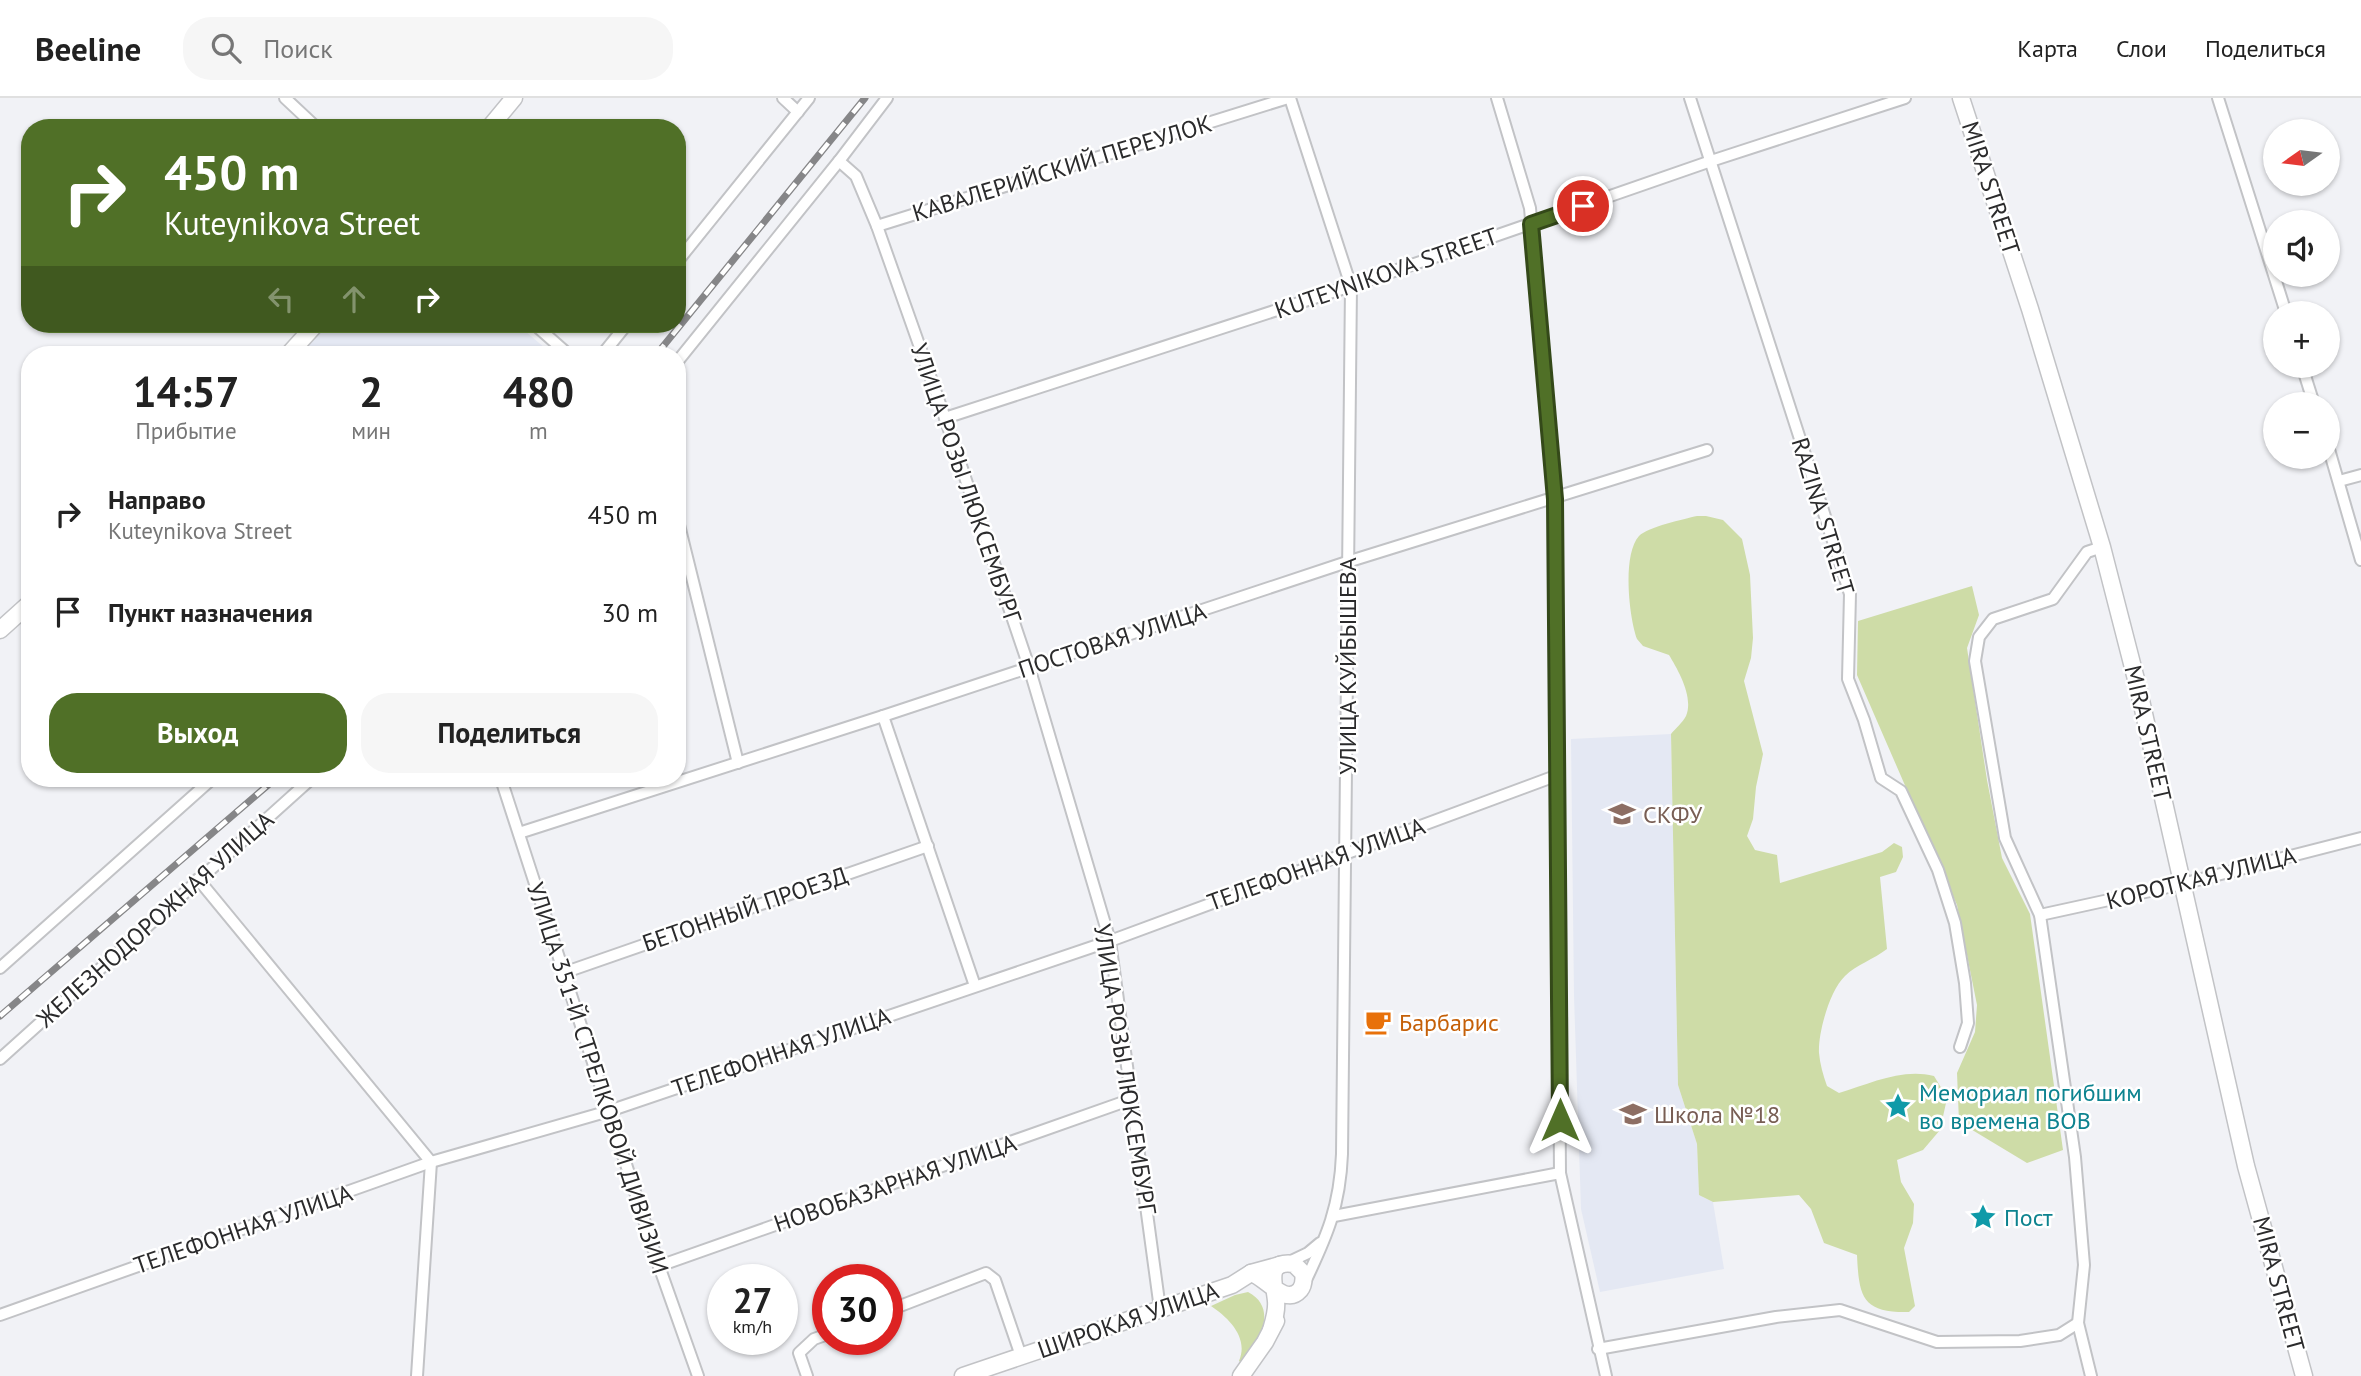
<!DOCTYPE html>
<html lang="ru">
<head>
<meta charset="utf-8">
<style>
  :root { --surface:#fff; --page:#f6f6f6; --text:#222; --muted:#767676; --line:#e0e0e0; --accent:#507027 }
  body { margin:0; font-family:"PT Sans",sans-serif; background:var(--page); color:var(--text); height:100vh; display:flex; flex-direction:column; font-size:26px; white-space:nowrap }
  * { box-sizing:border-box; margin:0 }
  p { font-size:23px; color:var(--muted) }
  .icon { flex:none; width:38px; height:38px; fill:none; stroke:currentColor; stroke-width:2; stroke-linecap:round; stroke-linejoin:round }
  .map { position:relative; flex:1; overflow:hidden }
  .side { position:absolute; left:21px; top:248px; width:665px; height:441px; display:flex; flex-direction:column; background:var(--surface); border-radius:28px; box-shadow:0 2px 5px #0004 }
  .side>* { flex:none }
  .guide { position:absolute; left:21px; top:21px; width:665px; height:214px; border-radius:28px; box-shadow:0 2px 5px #0004; background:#507027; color:#fff; overflow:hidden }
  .needle { width:46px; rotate:256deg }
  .fabs { position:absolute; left:2263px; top:21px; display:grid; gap:14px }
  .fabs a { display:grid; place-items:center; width:77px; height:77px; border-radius:50%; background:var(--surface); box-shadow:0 2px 5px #0004; font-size:35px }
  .speed { position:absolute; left:707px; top:1166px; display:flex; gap:14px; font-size:35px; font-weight:700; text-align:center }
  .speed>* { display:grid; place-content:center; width:91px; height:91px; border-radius:50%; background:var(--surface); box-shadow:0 2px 5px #0004; line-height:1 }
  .speed small { font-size:18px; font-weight:400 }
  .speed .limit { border:10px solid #d22; background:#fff; color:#111 }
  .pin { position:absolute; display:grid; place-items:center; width:60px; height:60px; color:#fff; margin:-30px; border:4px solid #fff; border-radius:50%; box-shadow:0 2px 7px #0007 }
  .me { position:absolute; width:77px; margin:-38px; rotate:0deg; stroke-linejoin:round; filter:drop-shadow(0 0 5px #0008) }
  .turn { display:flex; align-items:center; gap:24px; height:147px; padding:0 28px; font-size:32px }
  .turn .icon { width:91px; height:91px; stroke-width:2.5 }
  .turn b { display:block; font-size:49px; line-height:60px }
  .lanes { display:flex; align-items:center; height:66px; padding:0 28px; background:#0003; justify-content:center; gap:35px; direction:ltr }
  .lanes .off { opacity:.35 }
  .eta { display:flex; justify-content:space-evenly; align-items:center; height:119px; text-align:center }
  .eta b { font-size:42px; font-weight:700; line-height:49px }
  .cta { display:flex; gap:14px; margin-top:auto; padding:14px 28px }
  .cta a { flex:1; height:80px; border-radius:28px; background:var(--accent); color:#fff; font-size:28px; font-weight:700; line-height:80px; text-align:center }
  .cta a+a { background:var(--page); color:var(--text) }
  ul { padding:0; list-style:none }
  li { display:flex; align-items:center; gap:21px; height:98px; padding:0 28px }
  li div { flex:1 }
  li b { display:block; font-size:26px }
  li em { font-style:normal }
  header { display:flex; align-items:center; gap:42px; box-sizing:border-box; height:98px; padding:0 35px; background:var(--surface); border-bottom:2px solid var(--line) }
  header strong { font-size:33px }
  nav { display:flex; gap:38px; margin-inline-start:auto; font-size:24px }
  .search { width:490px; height:63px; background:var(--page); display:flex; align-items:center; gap:18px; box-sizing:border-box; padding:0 24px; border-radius:28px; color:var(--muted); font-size:26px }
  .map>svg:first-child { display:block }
  .built { fill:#e4e8f3 }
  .green { fill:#cedca7 }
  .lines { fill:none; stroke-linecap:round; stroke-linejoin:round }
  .street-casing { stroke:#c2c3c6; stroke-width:14 }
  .secondary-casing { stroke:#c2c3c6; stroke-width:19 }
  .street { stroke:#fff; stroke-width:10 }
  .secondary { stroke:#fff; stroke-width:16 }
  .rail-casing { stroke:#868688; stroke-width:7 }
  .rail { stroke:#fff; stroke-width:4.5; stroke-dasharray:13; stroke-linecap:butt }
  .route-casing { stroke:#344919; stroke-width:18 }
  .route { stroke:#507027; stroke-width:12 }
  .labels { text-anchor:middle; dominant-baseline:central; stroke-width:5; stroke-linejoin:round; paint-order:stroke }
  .street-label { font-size:24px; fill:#2b2b2c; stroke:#fff }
  .education-label { font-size:24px; fill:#785e54; stroke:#fff; text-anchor:start }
  .food-label { font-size:24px; fill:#c56008; stroke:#fff; text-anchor:start }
  .culture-label { font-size:24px; fill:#0d838f; stroke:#fff; text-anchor:start }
</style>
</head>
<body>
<header>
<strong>Beeline</strong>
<div class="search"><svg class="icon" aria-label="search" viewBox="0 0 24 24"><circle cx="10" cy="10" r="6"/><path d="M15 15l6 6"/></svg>Поиск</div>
<nav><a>Карта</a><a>Слои</a><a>Поделиться</a></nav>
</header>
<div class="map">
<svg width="2361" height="1278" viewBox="0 0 2361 1278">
  <rect width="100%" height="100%" fill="#f1f2f6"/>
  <g class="built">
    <path d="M328,226H517L553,257H300Z"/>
    <path d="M1671,636L1678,987L1697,1046L1699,1097L1713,1104L1724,1171L1600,1194L1581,1111L1574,898L1571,641Z"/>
  </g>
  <g class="green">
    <path d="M1697,418H1706L1723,422L1742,441L1750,477L1753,540L1751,560L1744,583L1763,656L1756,689L1753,721L1747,738L1755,752L1777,757L1780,785L1882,754L1894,745L1902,749L1903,759L1896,774L1880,779L1887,851C1874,861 1856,867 1845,878C1830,892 1818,934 1819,955C1820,966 1823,977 1827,988L1839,995C1870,986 1901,970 1934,978L1945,996L1946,1005L1940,1032L1923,1052L1897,1062L1901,1084L1914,1106L1913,1125L1904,1150L1915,1208L1909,1214C1862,1215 1859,1199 1857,1157L1824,1145L1811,1111L1799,1097L1713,1104L1699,1097L1697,1046L1678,987L1671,636C1675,631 1683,624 1686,618C1694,599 1678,572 1669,557L1643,548L1637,541C1629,519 1622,457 1639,438C1648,429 1684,421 1697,418Z"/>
    <path d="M1972,488L1979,517L1967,550L1987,682L2002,760L2030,816L2063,1052L2027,1065L1959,1024L1957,975L1975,934L1977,907L1957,807L1857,577L1858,523Z"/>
    <path d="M1248,1194C1280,1211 1257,1245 1245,1267L1239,1263C1249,1240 1229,1220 1211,1208L1235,1197Z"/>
  </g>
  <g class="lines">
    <g class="street-casing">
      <g id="street">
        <path d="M285,0L317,30"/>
        <path d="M783,0L798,14"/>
        <path d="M1290,0L1351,188L1342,1056C1340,1108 1327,1138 1305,1184"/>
        <path d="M1497,0L1530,110L1555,401L1560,1075L1606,1278"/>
        <path d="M1690,0L1850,496L1848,581L1864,622L1881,680L1901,693L1938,772L1955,825L1965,885L1968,925L1960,949"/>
        <path d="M2218,0L2286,215"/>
        <path d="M839,63L856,78L877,128L945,320L1029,569L1110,843L1160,1211"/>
        <path d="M877,128L1288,0"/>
        <path d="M677,164L809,0"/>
        <path d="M534,226L569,257"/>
        <path d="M602,257L627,226"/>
        <path d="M677,264L839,63L887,0"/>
        <path d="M2302,268L2314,306"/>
        <path d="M945,320L1351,188L1711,63L1905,0"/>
        <path d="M2328,348L2361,462"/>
        <path d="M2339,383L2361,377"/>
        <path d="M677,419L738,665"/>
        <path d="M883,618L975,888"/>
        <path d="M501,681L659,1168L698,1278"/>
        <path d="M519,735L883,618L1347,464L1707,352"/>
        <path d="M198,781L431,1064L417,1278"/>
        <path d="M2040,817L2182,786L2361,740"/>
        <path d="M0,870L212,681"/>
        <path d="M563,875L928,748"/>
        <path d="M0,961L311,681"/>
        <path d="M1334,1118L1560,1075"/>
        <path d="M1287,1165L1308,1155L1320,1145"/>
        <path d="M659,1168L1132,1001"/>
        <path d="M887,1213L986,1175L995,1182L1021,1258"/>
        <path d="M0,1217L431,1064L609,1013L1110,843L1558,677"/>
        <path d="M1598,1251L1776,1219L1840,1212L1937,1244L2020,1243L2059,1237L2078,1225"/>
        <path d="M807,1278L799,1255L814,1241L828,1236"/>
        <path d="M2091,1278L2078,1225L2084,1167L2075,1059L2040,817L2005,740L1975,563L1979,539L1993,521L2053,501L2087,454L2102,449"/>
      </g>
    </g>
    <g class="secondary-casing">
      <g id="secondary">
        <path d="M1961,0L2030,211L2102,449L2138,589L2246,1068L2304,1278"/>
        <path d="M489,30L514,0"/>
        <path d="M288,257L316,226"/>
        <path d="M0,532L30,505"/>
        <path d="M1251,1175C1266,1179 1285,1209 1300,1192C1304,1187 1304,1181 1303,1175L1294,1166C1264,1162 1275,1187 1276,1203C1277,1213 1274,1222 1271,1232"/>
        <path d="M963,1278L1232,1187L1251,1175L1280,1167"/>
        <path d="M1241,1278L1265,1244L1276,1223"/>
      </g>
    </g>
    <use href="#street" class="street"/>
    <use href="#secondary" class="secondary"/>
    <g class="rail-casing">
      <g id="rail">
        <path d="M656,257L865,0"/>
        <path d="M0,918L275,681"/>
      </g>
    </g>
    <use href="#rail" class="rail"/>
  </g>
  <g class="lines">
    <g class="route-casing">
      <path id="route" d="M1560,1022L1555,401L1531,126L1583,108"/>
    </g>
    <use href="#route" class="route"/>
  </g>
  <defs>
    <g id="university-bare" transform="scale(2.1)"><path d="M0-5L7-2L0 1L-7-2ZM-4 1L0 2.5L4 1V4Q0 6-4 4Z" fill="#8d6e63" stroke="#fff" stroke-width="2.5" paint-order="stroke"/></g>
    <g id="cafe-bare" transform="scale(2.1)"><path d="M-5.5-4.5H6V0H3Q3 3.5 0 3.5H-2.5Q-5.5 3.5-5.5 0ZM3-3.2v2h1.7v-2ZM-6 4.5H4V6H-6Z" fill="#e8710a" stroke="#fff" stroke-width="2.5" paint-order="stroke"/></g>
    <g id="sight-bare" transform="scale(2.1)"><path d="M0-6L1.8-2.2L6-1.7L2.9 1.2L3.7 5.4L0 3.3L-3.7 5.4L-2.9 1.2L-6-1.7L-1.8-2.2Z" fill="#0f9aa8" stroke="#fff" stroke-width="2.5" paint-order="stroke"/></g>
    <g id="school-bare" transform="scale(2.1)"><path d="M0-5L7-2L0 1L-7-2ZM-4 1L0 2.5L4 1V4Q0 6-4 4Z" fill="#8d6e63" stroke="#fff" stroke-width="2.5" paint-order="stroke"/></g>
  </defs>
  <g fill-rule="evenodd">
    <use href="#university-bare" x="1622" y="716"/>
    <use href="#cafe-bare" x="1378" y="924"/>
    <use href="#sight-bare" x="1898" y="1008"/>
    <use href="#school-bare" x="1633" y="1016"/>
    <use href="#sight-bare" x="1983" y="1119"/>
  </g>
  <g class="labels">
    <g class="street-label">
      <text transform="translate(1062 70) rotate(-17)">КАВАЛЕРИЙСКИЙ ПЕРЕУЛОК</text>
      <text transform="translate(1991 90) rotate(72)">MIRA STREET</text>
      <text transform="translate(1386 175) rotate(-19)">KUTEYNIKOVA STREET</text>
      <text transform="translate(966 385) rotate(71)">УЛИЦА РОЗЫ ЛЮКСЕМБУРГ</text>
      <text transform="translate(1823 418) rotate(73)">RAZINA STREET</text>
      <text transform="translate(1112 542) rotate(-18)">ПОСТОВАЯ УЛИЦА</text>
      <text transform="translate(1347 568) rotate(-90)">УЛИЦА КУЙБЫШЕВА</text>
      <text transform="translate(2148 635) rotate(77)">MIRA STREET</text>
      <text transform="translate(1316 766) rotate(-20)">ТЕЛЕФОННАЯ УЛИЦА</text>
      <text transform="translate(2201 780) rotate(-14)">КОРОТКАЯ УЛИЦА</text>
      <text transform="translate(745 811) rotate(-19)">БЕТОННЫЙ ПРОЕЗД</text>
      <text transform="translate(155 821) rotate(-42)">ЖЕЛЕЗНОДОРОЖНАЯ УЛИЦА</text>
      <text transform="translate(781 954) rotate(-19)">ТЕЛЕФОННАЯ УЛИЦА</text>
      <text transform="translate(1125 971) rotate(81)">УЛИЦА РОЗЫ ЛЮКСЕМБУРГ</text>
      <text transform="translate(598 980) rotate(72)">УЛИЦА 351-Й СТРЕЛКОВОЙ ДИВИЗИИ</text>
      <text transform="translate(895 1085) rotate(-19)">НОВОБАЗАРНАЯ УЛИЦА</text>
      <text transform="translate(243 1131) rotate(-19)">ТЕЛЕФОННАЯ УЛИЦА</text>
      <text transform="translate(2279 1186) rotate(75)">MIRA STREET</text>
      <text transform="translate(1128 1222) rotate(-19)">ШИРОКАЯ УЛИЦА</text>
    </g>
    <g class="education-label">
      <text x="1643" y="716">СКФУ</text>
      <text x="1654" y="1016">Школа №18</text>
    </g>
    <g class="food-label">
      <text x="1399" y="924">Барбарис</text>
    </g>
    <g class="culture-label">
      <text x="1919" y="994">Мемориал погибшим<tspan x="1919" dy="28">во времена ВОВ</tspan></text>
      <text x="2004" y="1119">Пост</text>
    </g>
  </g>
</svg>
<div class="fabs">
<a><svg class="needle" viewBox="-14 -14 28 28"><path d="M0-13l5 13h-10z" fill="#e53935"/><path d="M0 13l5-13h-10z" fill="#767676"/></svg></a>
<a><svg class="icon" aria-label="sound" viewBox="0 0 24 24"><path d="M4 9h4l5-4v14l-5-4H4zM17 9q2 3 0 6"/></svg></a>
<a>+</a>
<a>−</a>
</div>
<div class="speed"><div>27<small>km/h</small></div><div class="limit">30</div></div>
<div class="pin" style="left:1583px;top:108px;background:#d93025"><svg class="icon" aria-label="arrive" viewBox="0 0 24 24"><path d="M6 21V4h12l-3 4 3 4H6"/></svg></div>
<svg class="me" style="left:1560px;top:1022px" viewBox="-20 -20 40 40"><path d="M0-17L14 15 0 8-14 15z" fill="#507027" stroke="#fff" stroke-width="4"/></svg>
<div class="guide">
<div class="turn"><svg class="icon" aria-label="right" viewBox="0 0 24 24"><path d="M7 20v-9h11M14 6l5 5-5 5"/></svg><div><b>450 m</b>Kuteynikova Street</div></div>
<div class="lanes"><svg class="icon off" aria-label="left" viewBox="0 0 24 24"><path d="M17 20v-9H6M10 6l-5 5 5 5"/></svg><svg class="icon off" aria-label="ahead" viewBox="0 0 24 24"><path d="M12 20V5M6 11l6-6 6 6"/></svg><svg class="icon" aria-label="right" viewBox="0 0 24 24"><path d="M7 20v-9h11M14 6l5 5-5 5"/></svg></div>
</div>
<section class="side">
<div class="eta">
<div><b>14:57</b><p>Прибытие</p></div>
<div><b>2</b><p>мин</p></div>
<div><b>480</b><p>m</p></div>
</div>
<ul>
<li><svg class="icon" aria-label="right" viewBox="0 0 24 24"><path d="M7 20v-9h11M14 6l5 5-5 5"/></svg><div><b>Направо</b><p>Kuteynikova Street</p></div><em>450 m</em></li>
<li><svg class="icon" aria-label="arrive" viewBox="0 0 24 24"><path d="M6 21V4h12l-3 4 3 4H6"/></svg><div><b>Пункт назначения</b></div><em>30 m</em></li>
</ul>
<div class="cta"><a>Выход</a><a>Поделиться</a></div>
</section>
</div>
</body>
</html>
